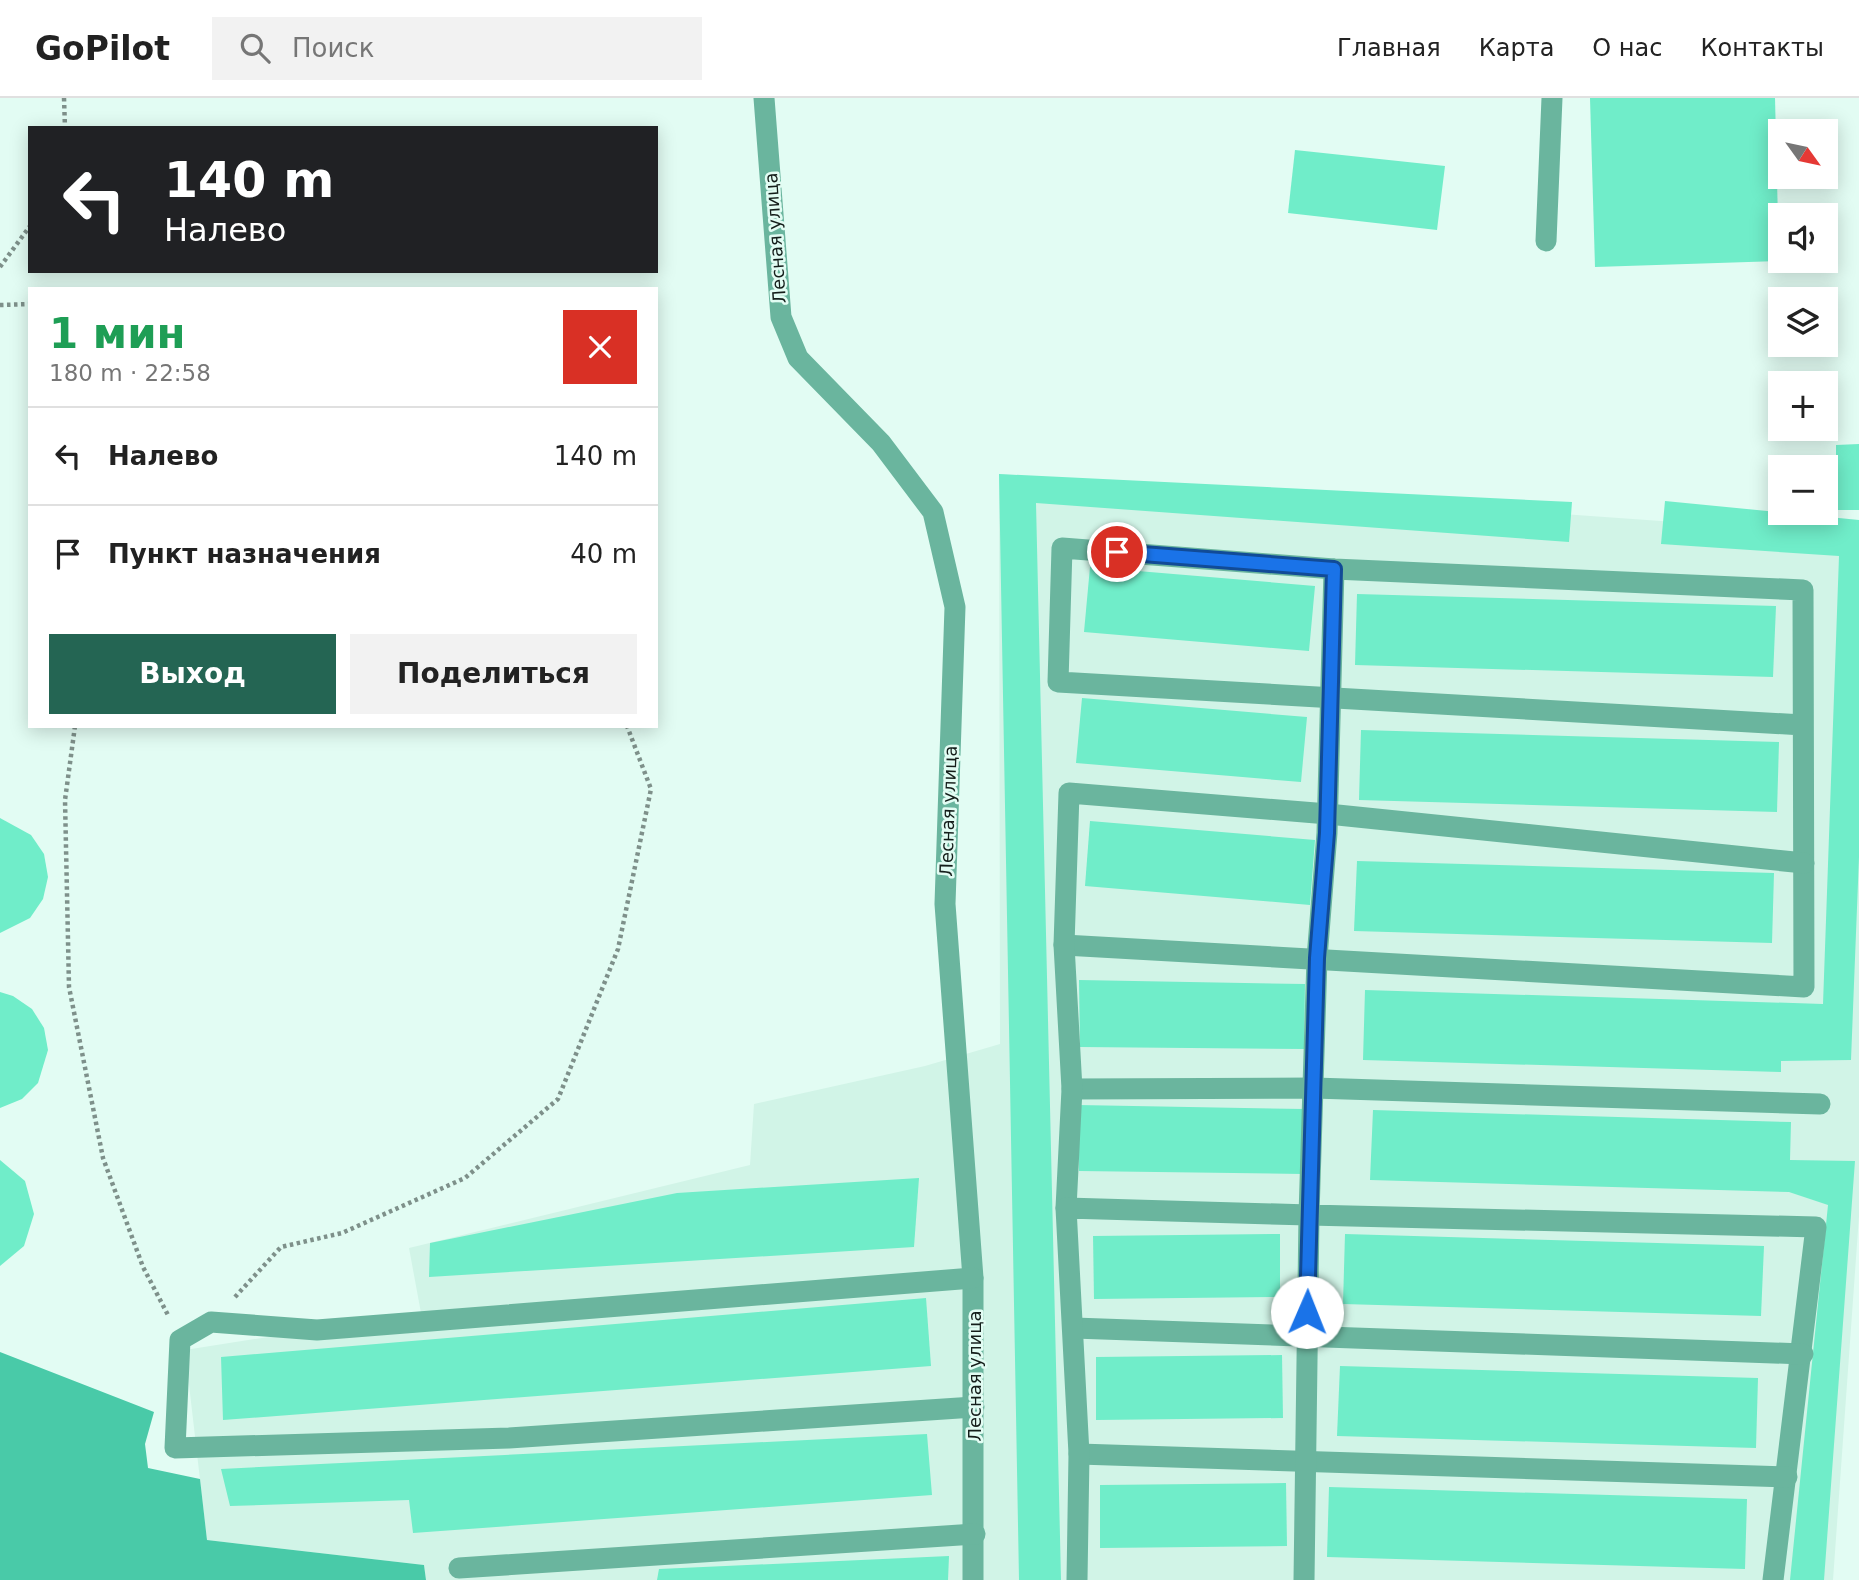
<!DOCTYPE html>
<html lang="ru">
<head>
<meta charset="utf-8">
<style>
  :root { --surface:#fff; --page:#f2f2f2; --text:#222; --muted:#767676; --line:#e0e0e0; --accent:#246553 }
  body { margin:0; font-family:"DejaVu Sans",sans-serif; background:var(--page); color:var(--text); height:100vh; display:flex; flex-direction:column; font-size:26px; white-space:nowrap }
  * { box-sizing:border-box; margin:0 }
  p { font-size:23px; color:var(--muted) }
  .icon { flex:none; width:38px; height:38px; fill:none; stroke:currentColor; stroke-width:2; stroke-linecap:round; stroke-linejoin:round }
  .map { position:relative; flex:1; overflow:hidden }
  .drawer { position:absolute; left:28px; top:189px; width:630px; height:441px; display:flex; flex-direction:column; background:var(--surface); border-radius:0px; box-shadow:0 4px 18px #0003 }
  .drawer>* { flex:none }
  .guide { position:absolute; left:28px; top:28px; width:630px; height:147px; border-radius:0px; box-shadow:0 4px 18px #0003; background:#202124; color:#fff; overflow:hidden }
  .needle { width:46px; rotate:123deg }
  .tools { position:absolute; left:1768px; top:21px; display:grid; gap:14px }
  .tools a { display:grid; place-items:center; width:70px; height:70px; border-radius:0px; background:var(--surface); box-shadow:0 4px 18px #0003; font-size:35px }
  .pin { position:absolute; display:grid; place-items:center; width:60px; height:60px; color:#fff; margin:-30px; border:4px solid #fff; border-radius:50%; box-shadow:0 2px 7px #0007 }
  .me { position:absolute; width:77px; margin:-38px; rotate:1deg; stroke-linejoin:round; filter:drop-shadow(0 0 5px #0008) }
  .turn { display:flex; align-items:center; gap:24px; height:147px; padding:0 21px; font-size:32px }
  .turn .icon { width:91px; height:91px; stroke-width:2.5 }
  .turn b { display:block; font-size:49px; line-height:60px }
  .round { display:grid; place-items:center; flex:none; width:74px; height:74px; border-radius:0px; background:var(--page) }
  .headline { display:flex; align-items:center; justify-content:space-between; height:119px; padding:0 21px }
  h1 { font-size:42px; font-weight:600; line-height:52px; color:#1e9e55 }
  .button { display:flex; gap:14px; margin-top:auto; padding:14px 21px }
  .button a { flex:1; height:80px; border-radius:0px; background:var(--accent); color:#fff; font-size:28px; font-weight:600; line-height:80px; text-align:center }
  .button a+a { background:var(--page); color:var(--text) }
  ul { padding:0; list-style:none }
  li { display:flex; align-items:center; gap:21px; height:98px; padding:0 21px; border-top:2px solid var(--line) }
  li div { flex:1 }
  li b { display:block; font-size:26px }
  li em { font-style:normal }
  header { display:flex; align-items:center; gap:42px; box-sizing:border-box; height:98px; padding:0 35px; background:var(--surface); border-bottom:2px solid var(--line) }
  header strong { font-size:33px }
  nav { display:flex; gap:38px; margin-inline-start:auto; font-size:24px }
  .search { width:490px; height:63px; background:var(--page); display:flex; align-items:center; gap:18px; box-sizing:border-box; padding:0 24px; border-radius:0px; color:var(--muted); font-size:26px }
  .map>svg:first-child { display:block }
  .built { fill:#d1f4e7 }
  .forest { fill:#49caa8 }
  .building { fill:#70edc9 }
  .lines { fill:none; stroke-linecap:round; stroke-linejoin:round }
  .path { stroke:#7e908a; stroke-width:4.5; stroke-dasharray:3.5 3.5; stroke-linecap:butt }
  .minor { stroke:#6ab59e; stroke-width:21 }
  .route-casing { stroke:#114b97; stroke-width:18 }
  .route { stroke:#1a73e8; stroke-width:12 }
  .labels { text-anchor:middle; dominant-baseline:central; stroke-width:5; stroke-linejoin:round; paint-order:stroke }
  .street-label { font-size:18px; fill:#141d1a; stroke:#e2fcf3 }
</style>
</head>
<body>
<header>
<strong>GoPilot</strong>
<div class="search"><svg class="icon" aria-label="search" viewBox="0 0 24 24"><circle cx="10" cy="10" r="6"/><path d="M15 15l6 6"/></svg>Поиск</div>
<nav><a>Главная</a><a>Карта</a><a>О нас</a><a>Контакты</a></nav>
</header>
<div class="map">
<svg width="1859" height="1482" viewBox="0 0 1859 1482">
  <rect width="100%" height="100%" fill="#e2fcf3"/>
  <path class="built" d="M999,376L1859,437V1118L1833,1482H426L424,1467L207,1442L185,1252L421,1215L409,1150L750,1067L754,1006L925,968L1000,946Z"/>
  <path class="forest" d="M0,1254L154,1314L145,1346L148,1370L200,1381L207,1442L424,1467L426,1482H0Z"/>
  <g class="building">
    <path d="M1590,0H1775L1779,163L1595,169Z"/>
    <path d="M1295,52L1445,68L1437,132L1288,115Z"/>
    <path d="M1859,346V412H1836V347Z"/>
    <path d="M999,376L1572,404L1569,444L1036,405L1061,1482H1019Z"/>
    <path d="M1665,403L1859,422V759L1851,962L1781,963V974L1363,962L1365,892L1823,906L1839,458L1661,446Z"/>
    <path d="M1090,469L1315,488L1309,553L1084,534Z"/>
    <path d="M1357,496L1776,508L1773,579L1355,567Z"/>
    <path d="M1082,600L1307,619L1301,684L1076,665Z"/>
    <path d="M1361,632L1779,644L1777,714L1359,702Z"/>
    <path d="M0,720L31,737L44,756L48,779L43,801L30,820L0,835Z"/>
    <path d="M1090,723L1315,742L1310,807L1085,788Z"/>
    <path d="M1357,763L1774,775L1772,845L1354,833Z"/>
    <path d="M1079,882L1305,886L1304,951L1080,949Z"/>
    <path d="M0,894L13,898L32,911L44,930L48,952L38,985L22,1001L0,1010Z"/>
    <path d="M1078,1007L1304,1011L1303,1076L1079,1073Z"/>
    <path d="M1373,1012L1791,1024L1790,1062L1855,1063L1824,1482H1790L1828,1107L1789,1094L1370,1082Z"/>
    <path d="M0,1062L25,1083L34,1116L24,1148L0,1168Z"/>
    <path d="M919,1080L914,1149L429,1179L430,1145L677,1095Z"/>
    <path d="M1280,1136V1199L1094,1201L1093,1138Z"/>
    <path d="M1345,1136L1764,1148L1761,1218L1343,1206Z"/>
    <path d="M926,1200L931,1268L223,1322L221,1259Z"/>
    <path d="M1282,1257L1283,1320L1096,1322V1259Z"/>
    <path d="M1340,1268L1758,1280L1756,1350L1337,1338Z"/>
    <path d="M927,1336L932,1397L413,1435L409,1402L230,1408L221,1371Z"/>
    <path d="M1286,1385L1287,1448L1100,1450V1387Z"/>
    <path d="M1329,1389L1747,1401L1745,1471L1327,1459Z"/>
    <path d="M949,1458L948,1482H657L659,1471Z"/>
  </g>
  <g class="lines">
    <g class="path">
      <path d="M64,0L65,30"/>
      <path d="M0,169L30,128"/>
      <path d="M0,207L30,206"/>
      <path d="M75,628L65,702L69,889L103,1060L143,1169L169,1219"/>
      <path d="M235,1199L281,1149L342,1135L465,1080L558,1001L618,851L651,691L627,628"/>
    </g>
    <g class="minor">
      <path d="M764,0L781,219L798,260L881,345L933,414L955,509L945,806L973,1180V1482"/>
      <path d="M1546,143L1552,0"/>
      <path d="M1334,471L1327,735L1317,860L1309,1117L1816,1129L1773,1482"/>
      <path d="M1064,847L1804,889L1803,492L1334,471L1062,450L1058,584L1803,627"/>
      <path d="M1072,991L1314,990L1820,1006"/>
      <path d="M1066,1110L1072,991L1064,847L1069,695L1328,716L1804,765"/>
      <path d="M973,1180L317,1232L211,1224L180,1242L175,1350L509,1340L974,1309"/>
      <path d="M1074,1230L1803,1256"/>
      <path d="M1079,1356L1787,1379"/>
      <path d="M459,1470L975,1436"/>
      <path d="M1077,1482L1079,1356L1066,1110L1309,1117L1304,1482"/>
    </g>
  </g>
  <g class="lines">
    <g class="route-casing">
      <path id="route" d="M1117,454L1334,471L1327,735L1317,860L1307,1214"/>
    </g>
    <use href="#route" class="route"/>
  </g>
  <g class="labels">
    <g class="street-label">
      <text transform="translate(775 140) rotate(-94)">Лесная улица</text>
      <text transform="translate(948 713) rotate(-88)">Лесная улица</text>
      <text transform="translate(974 1278) rotate(-90)">Лесная улица</text>
    </g>
  </g>
</svg>
<div class="tools">
<a><svg class="needle" viewBox="-14 -14 28 28"><path d="M0-13l5 13h-10z" fill="#e53935"/><path d="M0 13l5-13h-10z" fill="#767676"/></svg></a>
<a><svg class="icon" aria-label="sound" viewBox="0 0 24 24"><path d="M4 9h4l5-4v14l-5-4H4zM17 9q2 3 0 6"/></svg></a>
<a><svg class="icon" aria-label="layers" viewBox="0 0 24 24"><path d="M12 4l9 5-9 5-9-5zM3 14l9 5 9-5"/></svg></a>
<a>+</a>
<a>−</a>
</div>
<div class="pin" style="left:1117px;top:454px;background:#d93025"><svg class="icon" aria-label="arrive" viewBox="0 0 24 24"><path d="M6 21V4h12l-3 4 3 4H6"/></svg></div>
<svg class="me" style="left:1307px;top:1214px" viewBox="-20 -20 40 40"><circle r="19" fill="#fff"/><path d="M0-13L10 11 0 6-10 11z" fill="#1a73e8"/></svg>
<div class="guide">
<div class="turn"><svg class="icon" aria-label="left" viewBox="0 0 24 24"><path d="M17 20v-9H6M10 6l-5 5 5 5"/></svg><div><b>140 m</b>Налево</div></div>
</div>
<section class="drawer">
<div class="headline"><div><h1>1 мин</h1><p>180 m · 22:58</p></div><a class="round" style="background:#d93025;color:#fff"><svg class="icon" aria-label="close" viewBox="0 0 24 24"><path d="M6 6l12 12M18 6L6 18"/></svg></a></div>
<ul>
<li><svg class="icon" aria-label="left" viewBox="0 0 24 24"><path d="M17 20v-9H6M10 6l-5 5 5 5"/></svg><div><b>Налево</b></div><em>140 m</em></li>
<li><svg class="icon" aria-label="arrive" viewBox="0 0 24 24"><path d="M6 21V4h12l-3 4 3 4H6"/></svg><div><b>Пункт назначения</b></div><em>40 m</em></li>
</ul>
<div class="button"><a>Выход</a><a>Поделиться</a></div>
</section>
</div>
</body>
</html>
